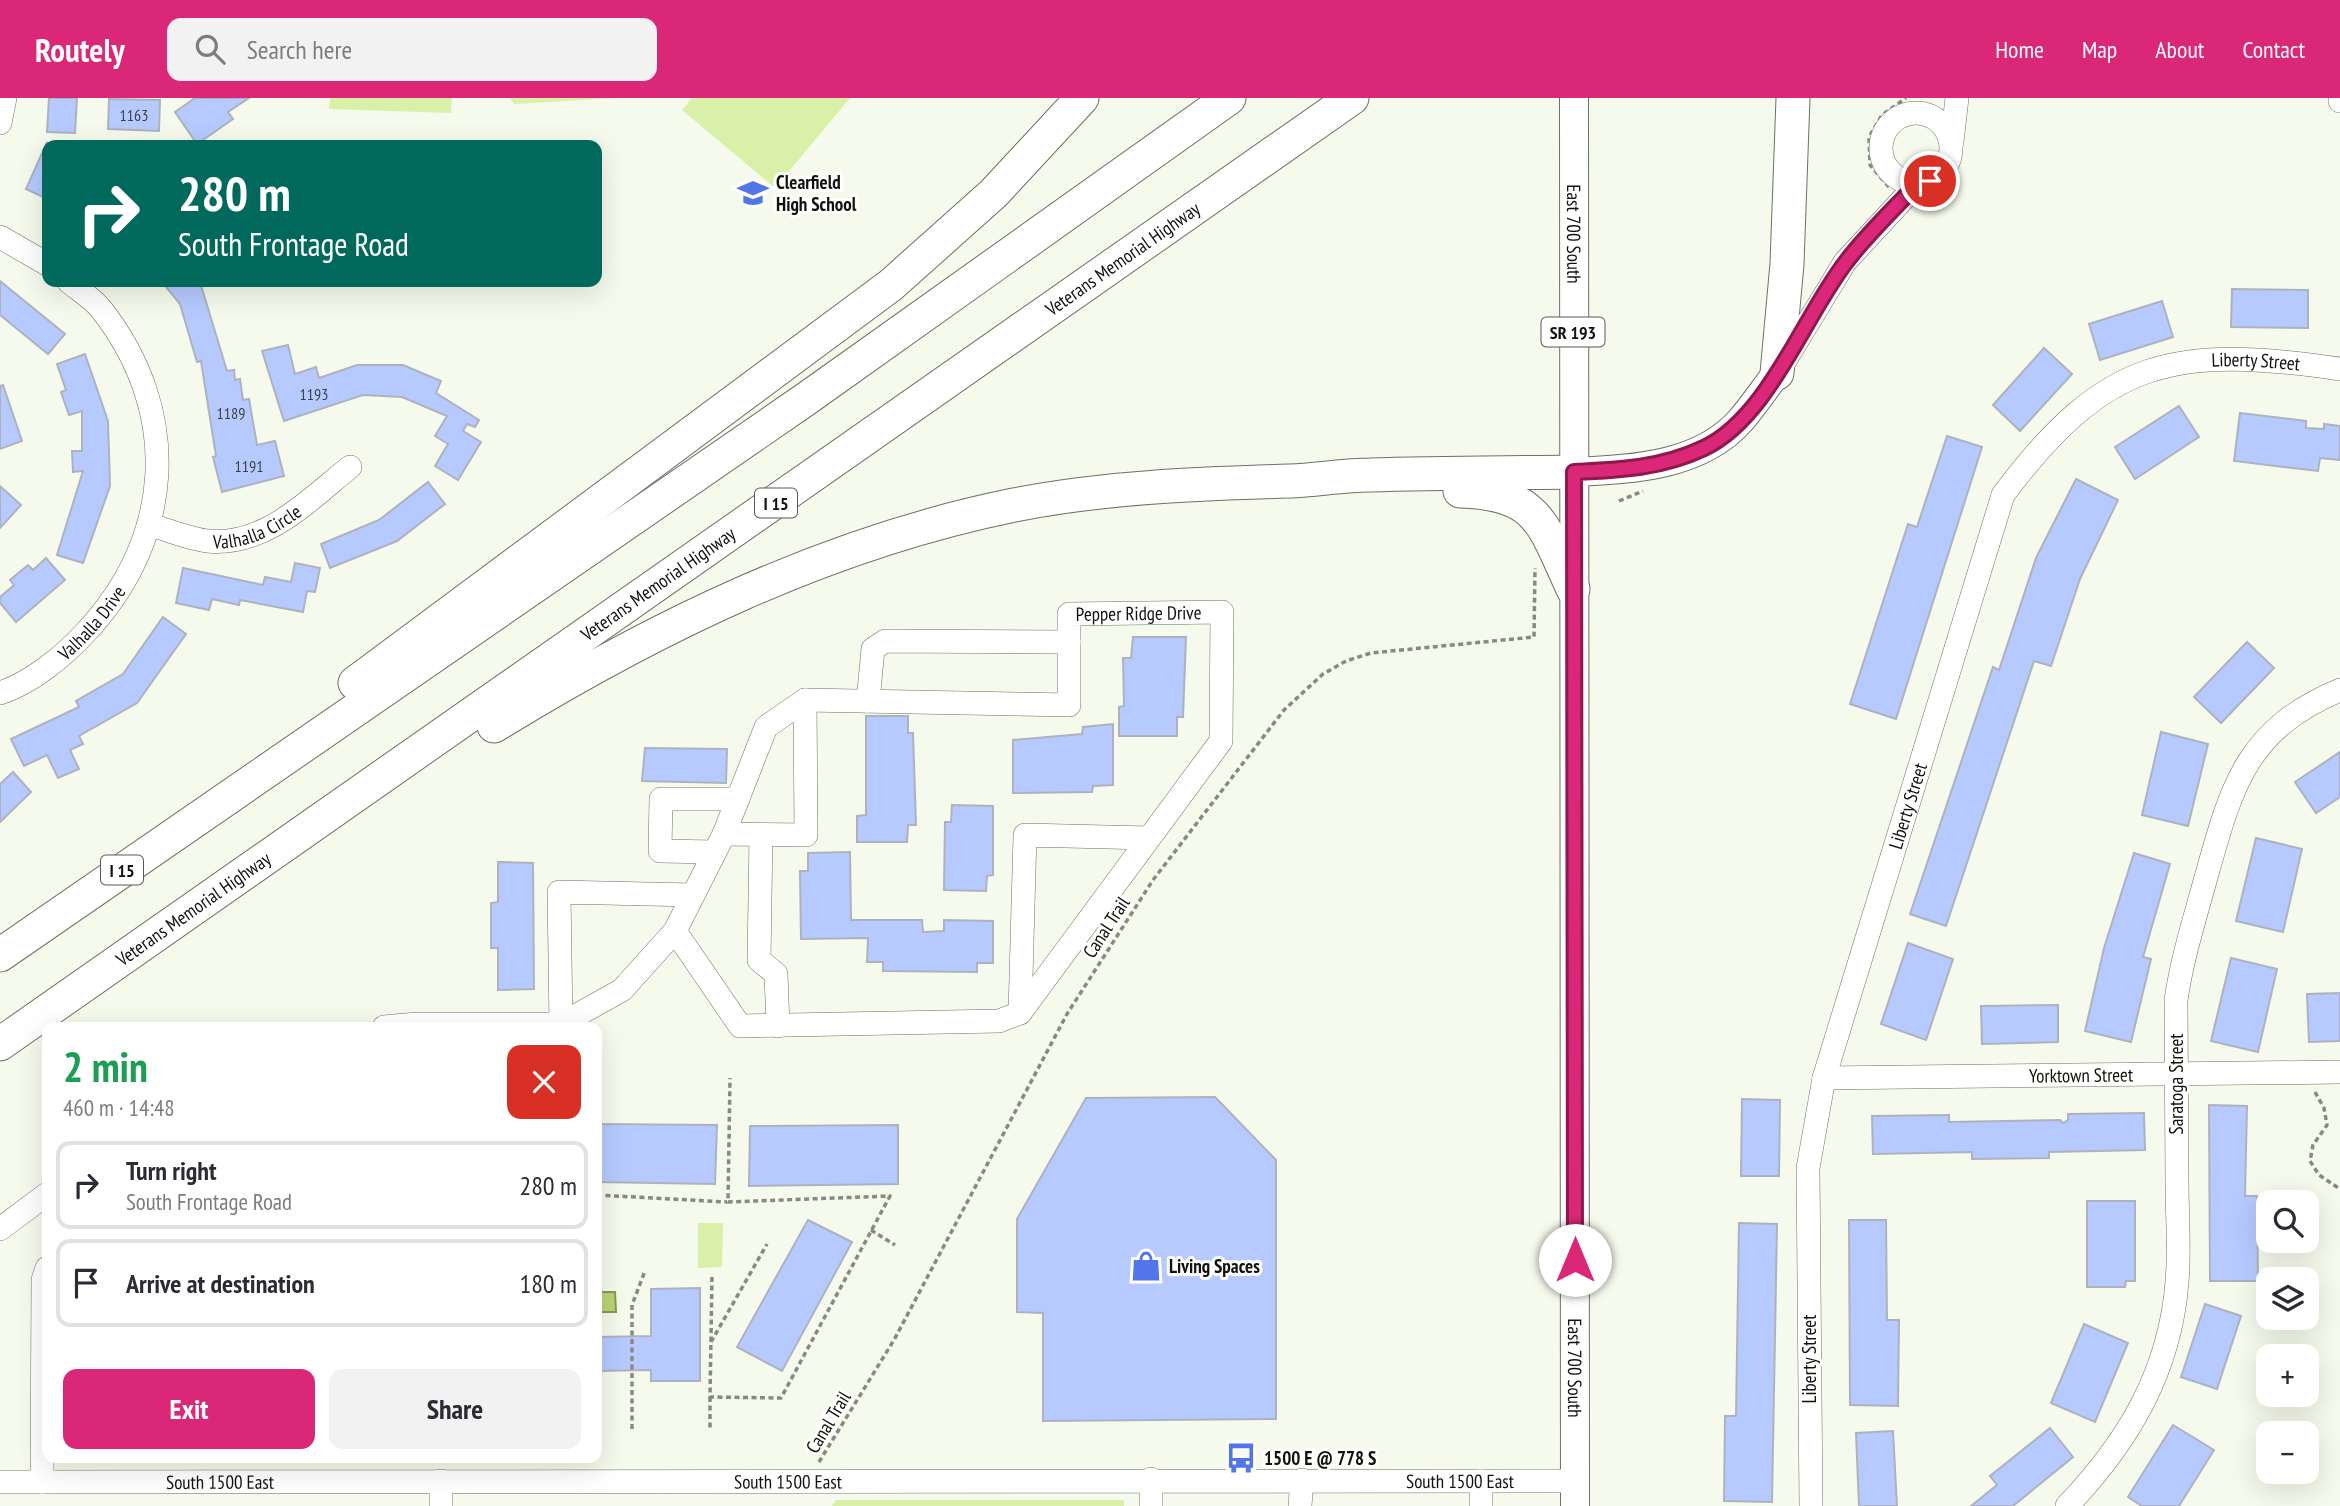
<!DOCTYPE html>
<html lang="en">
<head>
<meta charset="utf-8">
<style>
  :root { --surface:#fff; --page:#f2f2f3; --text:#2b2b33; --muted:#7c7c81; --line:#e1e1e2; --accent:#db2777 }
  body { margin:0; font-family:"PT Sans Narrow",sans-serif; background:var(--page); color:var(--text); height:100vh; display:flex; flex-direction:column; font-size:26px; white-space:nowrap }
  * { box-sizing:border-box; margin:0 }
  p { font-size:23px; color:var(--muted) }
  .icon { flex:none; width:38px; height:38px; fill:none; stroke:currentColor; stroke-width:2; stroke-linecap:round; stroke-linejoin:round }
  .map { position:relative; flex:1; overflow:hidden }
  .side { position:absolute; left:42px; top:924px; width:560px; height:441px; display:flex; flex-direction:column; background:var(--surface); border-radius:14px; box-shadow:0 7px 28px #0002 }
  .side>* { flex:none }
  .hud { position:absolute; left:42px; top:42px; width:560px; height:147px; border-radius:14px; box-shadow:0 7px 28px #0002; background:#00695c; color:#fff; overflow:hidden }
  .fabs { position:absolute; left:2256px; top:1092px; display:grid; gap:14px }
  .fabs a { display:grid; place-items:center; width:63px; height:63px; border-radius:14px; background:var(--surface); box-shadow:0 7px 28px #0002; font-size:35px }
  .pin { position:absolute; display:grid; place-items:center; width:60px; height:60px; color:#fff; margin:-30px; border:4px solid #fff; border-radius:50%; box-shadow:0 2px 7px #0007 }
  .me { position:absolute; width:77px; margin:-38px; rotate:0deg; stroke-linejoin:round; filter:drop-shadow(0 0 5px #0008) }
  .turn { display:flex; align-items:center; gap:24px; height:147px; padding:0 21px; font-size:32px }
  .turn .icon { width:91px; height:91px; stroke-width:2.5 }
  .turn b { display:block; font-size:49px; line-height:60px }
  .round { display:grid; place-items:center; flex:none; width:74px; height:74px; border-radius:14px; background:var(--page) }
  .head { display:flex; align-items:center; justify-content:space-between; height:119px; padding:0 21px }
  h1 { font-size:42px; font-weight:800; line-height:52px; color:#1e9e55 }
  .button { display:flex; gap:14px; margin-top:auto; padding:14px 21px }
  .button a { flex:1; height:80px; border-radius:14px; background:var(--accent); color:#fff; font-size:28px; font-weight:800; line-height:80px; text-align:center }
  .button a+a { background:var(--page); color:var(--text) }
  ul { padding:0; list-style:none }
  li { display:flex; align-items:center; gap:21px; height:88px; margin:0 14px 10px; padding:0 7px; border:4px solid var(--line); border-radius:14px }
  li div { flex:1 }
  li b { display:block; font-size:26px }
  li em { font-style:normal }
  header { display:flex; align-items:center; gap:42px; box-sizing:border-box; height:98px; padding:0 35px; background:var(--accent); color:#fff }
  header strong { font-size:33px }
  nav { display:flex; gap:38px; margin-inline-start:auto; font-size:24px }
  .search { width:490px; height:63px; background:var(--page); display:flex; align-items:center; gap:18px; box-sizing:border-box; padding:0 24px; border-radius:14px; color:var(--muted); font-size:26px }
  .map>svg:first-child { display:block }
  .green { fill:#d9f0a8 }
  .water { fill:#b8d573; stroke:#869a55; stroke-width:2 }
  .building { fill:#b6caff; stroke:#adb2be; stroke-width:2 }
  .lines { fill:none; stroke-linecap:round; stroke-linejoin:round }
  .minor-casing { stroke:#6c7165; stroke-width:24 }
  .major-casing { stroke:#6c7165; stroke-width:30 }
  .highway-casing { stroke:#6c7165; stroke-width:35 }
  .path { stroke:#878a81; stroke-width:3.5; stroke-dasharray:5 3.5; stroke-linecap:butt }
  .minor { stroke:#fff; stroke-width:23 }
  .major { stroke:#fff; stroke-width:28 }
  .highway { stroke:#fff; stroke-width:33 }
  .route-casing { stroke:#8e194d; stroke-width:18 }
  .route { stroke:#db2777; stroke-width:12 }
  .labels { text-anchor:middle; dominant-baseline:central; stroke-width:6; stroke-linejoin:round; paint-order:stroke }
  .number-label { font-size:16px; fill:#3a404a }
  .shield { fill:#fff; stroke:#585956; stroke-width:2 }
  .shield-label { font-size:18px; font-weight:bold; fill:#11120e }
  .poi-label { font-size:19px; font-weight:bold; fill:#11120e; stroke:#fff; text-anchor:start }
  .street-label { font-size:19px; fill:#11120e; stroke:#fff }
</style>
</head>
<body>
<header>
<strong>Routely</strong>
<div class="search"><svg class="icon" aria-label="search" viewBox="0 0 24 24"><circle cx="10" cy="10" r="6"/><path d="M15 15l6 6"/></svg>Search here</div>
<nav><a>Home</a><a>Map</a><a>About</a><a>Contact</a></nav>
</header>
<div class="map">
<svg width="2340" height="1408" viewBox="0 0 2340 1408">
  <rect width="100%" height="100%" fill="#f5faec"/>
  <g class="green">
    <path d="M330,0H452L451,15L329,11Z"/>
    <path d="M510,0H616L514,6Z"/>
    <path d="M692,0H850L775,90L682,12Z"/>
    <path d="M698,1125H723L722,1169L698,1170Z"/>
    <path d="M836,1402H1124V1408H832Z"/>
  </g>
  <path class="water" d="M597,1194H615L616,1214H597Z"/>
  <g class="building">
    <path d="M49,0H77L75,35L47,34Z"/>
    <path d="M195,0H249L228,14L233,21L197,46L175,14Z"/>
    <path d="M109,1L160,2L159,33L108,31Z"/>
    <path d="M47,44V101L26,91Z"/>
    <path d="M0,183L65,236L48,256L0,217Z"/>
    <path d="M162,184H200L227,273L234,272L235,282L240,281L243,302L249,301L257,347L275,343L284,378L222,394L213,359L216,358L201,263L197,264L180,206Z"/>
    <path d="M2232,191L2308,192V230L2231,229Z"/>
    <path d="M2162,203L2173,239L2100,262L2089,226Z"/>
    <path d="M288,247L295,276L316,269L319,280L357,267H403L441,283L436,295L479,322L475,329L467,326L463,333L481,344L458,382L435,368L448,346L435,338L447,318L402,299L363,297L284,323L262,253Z"/>
    <path d="M2044,250L2072,276L2020,333L1993,307Z"/>
    <path d="M85,256L108,323L110,388L83,465L57,457L83,373L73,374L72,353H82V313L69,317L61,294L66,292L57,266Z"/>
    <path d="M3,287L22,343L0,351V288Z"/>
    <path d="M2179,308L2199,339L2135,381L2115,349Z"/>
    <path d="M2240,315L2306,323V330L2324,331V326L2340,328V362L2320,360L2318,373L2234,363Z"/>
    <path d="M1947,338L1982,349L1896,621L1850,606L1908,426L1917,429Z"/>
    <path d="M2076,381L2118,402L2080,481L2051,568L2034,563L1946,828L1910,816L1993,569L1999,572L2036,460Z"/>
    <path d="M428,384L445,406L397,443L330,470L321,446L379,422Z"/>
    <path d="M0,388L21,407L0,430Z"/>
    <path d="M46,460L65,482L16,524L0,505V499L14,487L10,482L28,467L33,472Z"/>
    <path d="M295,465L320,470L315,494L307,493L303,514L240,502L239,507L212,501L209,512L176,505L183,470L263,487L265,479L291,484Z"/>
    <path d="M163,519L186,536L137,605L79,638L83,646L70,652L79,671L58,680L47,657L24,668L11,641L79,609L76,603L123,576Z"/>
    <path d="M1133,539H1186L1183,619H1177V638H1119V609L1124,608L1123,560H1131Z"/>
    <path d="M2247,544L2274,570L2221,625L2194,599Z"/>
    <path d="M866,618H908V635H913L916,727H908L907,744H857V718L866,717Z"/>
    <path d="M1113,626V687L1093,688L1092,694L1013,695V642L1082,636L1083,629Z"/>
    <path d="M2161,634L2208,646L2188,728L2142,717Z"/>
    <path d="M645,650L727,651L726,685L642,683Z"/>
    <path d="M2340,654V699L2316,715L2295,684Z"/>
    <path d="M13,674L31,694L0,724V686Z"/>
    <path d="M952,707L993,708V777L987,778L986,793L944,792L945,724H951Z"/>
    <path d="M2256,740L2302,751L2283,834L2236,823Z"/>
    <path d="M850,754L851,822H922L923,834L944,833V822L993,823V865H977V874L883,873V864H867L868,840L801,841L800,773H808V755Z"/>
    <path d="M2134,755L2170,766L2143,859L2151,861L2131,944L2085,933L2104,850Z"/>
    <path d="M498,764L533,765L534,891L498,892V850H491V805L498,804Z"/>
    <path d="M1908,845L1953,861L1926,942L1881,926Z"/>
    <path d="M2231,860L2277,871L2258,954L2211,943Z"/>
    <path d="M2340,895V943L2309,944L2307,896Z"/>
    <path d="M2058,907V944L1982,946L1981,908Z"/>
    <path d="M1215,999L1276,1062V1321L1043,1323V1215L1017,1214V1121L1086,1000Z"/>
    <path d="M1742,1001L1780,1002L1779,1078H1741Z"/>
    <path d="M2209,1007L2247,1008L2245,1098H2257L2258,1183H2210Z"/>
    <path d="M2144,1015L2145,1052L2049,1054V1060L1972,1061V1054L1873,1056L1872,1018L1949,1017V1024L2060,1022L2063,1025L2068,1022V1016Z"/>
    <path d="M597,1026L717,1027L715,1086L597,1084Z"/>
    <path d="M898,1027V1086L749,1088L750,1028Z"/>
    <path d="M2087,1103H2135V1183H2126L2125,1189H2087Z"/>
    <path d="M808,1122L852,1144L782,1273L737,1249Z"/>
    <path d="M1849,1122H1886L1887,1222H1899L1898,1308L1850,1307Z"/>
    <path d="M1739,1125L1777,1126L1772,1404L1724,1403L1725,1318H1736Z"/>
    <path d="M700,1190V1283H651V1272L597,1273V1239L651,1238V1191Z"/>
    <path d="M2205,1206L2241,1218L2217,1291L2181,1279Z"/>
    <path d="M2084,1226L2128,1245L2095,1324L2051,1305Z"/>
    <path d="M2173,1327L2214,1352L2179,1408H2142L2128,1399Z"/>
    <path d="M2050,1330L2073,1359L2013,1408H1971L1997,1387L1990,1378Z"/>
    <path d="M1893,1333L1897,1408H1859L1856,1335Z"/>
  </g>
  <g class="lines">
    <g class="minor-casing">
      <g id="minor">
        <path d="M2340,2V3"/>
        <circle cx="1916" cy="50" r="35"/>
        <path d="M0,25L5,0"/>
        <path d="M1952,44L1957,0"/>
        <path d="M0,139L47,166"/>
        <path d="M1781,269L1845,164L1918,85"/>
        <path id="s1" d="M150,427C169,432 189,441 208,443C265,449 310,401 350,369"/>
        <path id="s2" d="M0,595C31,585 64,558 86,534C174,440 182,314 101,211C93,201 79,192 69,184"/>
        <path d="M868,603L873,551L885,543L1069,544"/>
        <path d="M724,736L806,737L805,602"/>
        <path d="M761,737L759,862L776,876L778,928"/>
        <path d="M715,754L660,753L661,701H738"/>
        <path d="M1020,915L1025,737L1149,740"/>
        <path d="M561,926L559,794L693,797"/>
        <path id="s3" d="M384,929L417,926H561L622,892L675,833L724,736L766,629L805,602L1069,607V516L1222,514L1221,643L1020,915L999,923L740,928L675,833"/>
        <path id="s4" d="M1824,980L2340,974"/>
        <path d="M0,1131L47,1096"/>
        <path d="M1151,1381V1408"/>
        <path d="M1481,1383V1408"/>
        <path id="s5" d="M0,1384L1575,1383"/>
        <path d="M42,1384L43,1182L47,1170"/>
        <path d="M441,1408V1383"/>
        <path d="M1300,1408L1302,1382"/>
        <path id="s6" d="M1811,1408L1808,1070L1824,980L2003,397C2106,259 2175,247 2340,271"/>
        <path d="M2067,1408C2128,1344 2170,1274 2177,1184C2180,1151 2177,1116 2177,1083C2177,1023 2176,963 2176,902C2182,861 2194,823 2205,783C2231,691 2244,632 2340,592"/>
      </g>
    </g>
    <g class="major-casing">
      <g id="major">
        <path id="s7" d="M1574,0L1575,1408"/>
        <path d="M1574,374C1631,371 1700,369 1741,322C1754,307 1765,290 1777,275"/>
      </g>
    </g>
    <g class="highway-casing">
      <g id="highway">
        <path d="M1777,275L1787,166L1793,0"/>
        <path d="M1460,393C1540,395 1543,427 1573,491"/>
        <path d="M355,585L891,187L994,95L1082,0"/>
        <path d="M494,628C655,529 827,445 1014,407C1105,389 1197,386 1290,383C1317,382 1343,377 1370,377C1438,375 1506,375 1574,374"/>
        <path d="M0,857L806,301L1229,0"/>
        <path id="s8" d="M0,946L1352,0"/>
      </g>
    </g>
    <g class="path">
      <path d="M1889,89L1870,67L1869,39L1882,17L1906,0"/>
      <path d="M1619,403L1643,393"/>
      <path d="M2315,994L2324,1010L2327,1027L2313,1047L2310,1063L2319,1077L2340,1091"/>
      <path d="M597,1097L727,1104"/>
      <path d="M871,1132L895,1147"/>
      <path d="M712,1179L710,1299L781,1300L890,1098L728,1104L730,980"/>
      <path d="M711,1244L767,1146"/>
      <path d="M710,1299V1332"/>
      <path d="M632,1331V1207L645,1173"/>
      <path d="M819,1364L894,1242L1067,916L1153,782L1284,612L1323,576L1346,563L1371,555L1534,539L1535,470"/>
    </g>
    <use href="#minor" class="minor"/>
    <use href="#major" class="major"/>
    <use href="#highway" class="highway"/>
  </g>
  <g class="lines">
    <g class="route-casing">
      <path id="route" d="M1575,1162L1574,374C1620,372 1662,370 1704,350C1768,320 1804,218 1846,164C1867,136 1894,111 1918,85L1930,83"/>
    </g>
    <use href="#route" class="route"/>
  </g>
  <defs>
    <g id="school-bare" transform="scale(2.415)"><path d="M0-5L7-2L0 1L-7-2ZM-4 1L0 2.5L4 1V4Q0 6-4 4Z" fill="#5375ea" stroke="#fff" stroke-width="2.5" paint-order="stroke"/></g>
    <g id="shop-bare" transform="scale(2.415)"><path d="M-5-2.5h2.3a2.7 3.5 0 0 1 5.4 0H5L5.5 6h-11ZM-1.5-2.5h3a1.5 2.3 0 0 0-3 0Z" fill="#5375ea" stroke="#fff" stroke-width="2.5" paint-order="stroke"/></g>
    <g id="bus-bare" transform="scale(2.415)"><path d="M-5-6H5V4H4V6H2V4H-2V6H-4V4H-5ZM-3.5-4V0h7V-4ZM-3.5 1.2v1.5H-2V1.2ZM2 1.2v1.5H3.5V1.2Z" fill="#5375ea" stroke="#fff" stroke-width="2.5" paint-order="stroke"/></g>
  </defs>
  <g fill-rule="evenodd">
    <use href="#school-bare" x="753" y="95"/>
    <use href="#shop-bare" x="1146" y="1168"/>
    <use href="#bus-bare" x="1241" y="1360"/>
  </g>
  <g class="labels">
    <g class="number-label">
      <text x="134" y="17">1163</text>
      <text x="314" y="296">1193</text>
      <text x="231" y="315">1189</text>
      <text x="249" y="368">1191</text>
    </g>
    <g class="shield">
      <rect x="1541.5" y="219.5" width="63" height="29" rx="5"/>
      <rect x="755" y="390.5" width="42" height="29" rx="5"/>
      <rect x="101" y="757.5" width="42" height="29" rx="5"/>
    </g>
    <g class="shield-label">
      <text x="1573" y="234">SR 193</text>
      <text x="776" y="405">I 15</text>
      <text x="122" y="772">I 15</text>
    </g>
    <g class="poi-label">
      <text x="776" y="84">Clearfield<tspan x="776" dy="22">High School</tspan></text>
      <text x="1169" y="1168">Living Spaces</text>
      <text x="1264" y="1360">1500 E @ 778 S</text>
    </g>
    <g class="street-label">
      <text stroke="none"><textPath href="#s7" startOffset="136">East 700 South</textPath></text>
      <text stroke="none"><textPath href="#s8" startOffset="1370">Veterans Memorial Highway</textPath></text>
      <text stroke="none"><textPath href="#s6" startOffset="1342">Liberty Street</textPath></text>
      <text stroke="none"><textPath href="#s1" startOffset="112">Valhalla Circle</textPath></text>
      <text stroke="none"><textPath href="#s8" startOffset="803">Veterans Memorial Highway</textPath></text>
      <text stroke="none"><textPath href="#s3" startOffset="1022">Pepper Ridge Drive</textPath></text>
      <text stroke="none"><textPath href="#s2" startOffset="117">Valhalla Drive</textPath></text>
      <text stroke="none"><textPath href="#s6" startOffset="714">Liberty Street</textPath></text>
      <text stroke="none"><textPath href="#s8" startOffset="236">Veterans Memorial Highway</textPath></text>
      <text transform="translate(1106 829) rotate(-57)">Canal Trail</text>
      <text stroke="none"><textPath href="#s4" startOffset="257">Yorktown Street</textPath></text>
      <text transform="translate(2176 986) rotate(-90)">Saratoga Street</text>
      <text transform="translate(1809 1261) rotate(-90)">Liberty Street</text>
      <text stroke="none"><textPath href="#s7" startOffset="1270">East 700 South</textPath></text>
      <text transform="translate(828 1324) rotate(-59)">Canal Trail</text>
      <text stroke="none"><textPath href="#s5" startOffset="788">South 1500 East</textPath></text>
      <text stroke="none"><textPath href="#s5" startOffset="220">South 1500 East</textPath></text>
      <text stroke="none"><textPath href="#s5" startOffset="1460">South 1500 East</textPath></text>
    </g>
  </g>
</svg>
<div class="fabs">
<a><svg class="icon" aria-label="search" viewBox="0 0 24 24"><circle cx="10" cy="10" r="6"/><path d="M15 15l6 6"/></svg></a>
<a><svg class="icon" aria-label="layers" viewBox="0 0 24 24"><path d="M12 4l9 5-9 5-9-5zM3 14l9 5 9-5"/></svg></a>
<a>+</a>
<a>−</a>
</div>
<div class="pin" style="left:1930px;top:83px;background:#d93025"><svg class="icon" aria-label="arrive" viewBox="0 0 24 24"><path d="M6 21V4h12l-3 4 3 4H6"/></svg></div>
<svg class="me" style="left:1575px;top:1162px" viewBox="-20 -20 40 40"><circle r="19" fill="#fff"/><path d="M0-13L10 11 0 6-10 11z" fill="#db2777"/></svg>
<div class="hud">
<div class="turn"><svg class="icon" aria-label="right" viewBox="0 0 24 24"><path d="M7 20v-9h11M14 6l5 5-5 5"/></svg><div><b>280 m</b>South Frontage Road</div></div>
</div>
<section class="side">
<div class="head"><div><h1>2 min</h1><p>460 m · 14:48</p></div><a class="round" style="background:#d93025;color:#fff"><svg class="icon" aria-label="close" viewBox="0 0 24 24"><path d="M6 6l12 12M18 6L6 18"/></svg></a></div>
<ul>
<li><svg class="icon" aria-label="right" viewBox="0 0 24 24"><path d="M7 20v-9h11M14 6l5 5-5 5"/></svg><div><b>Turn right</b><p>South Frontage Road</p></div><em>280 m</em></li>
<li><svg class="icon" aria-label="arrive" viewBox="0 0 24 24"><path d="M6 21V4h12l-3 4 3 4H6"/></svg><div><b>Arrive at destination</b></div><em>180 m</em></li>
</ul>
<div class="button"><a>Exit</a><a>Share</a></div>
</section>
</div>
</body>
</html>
